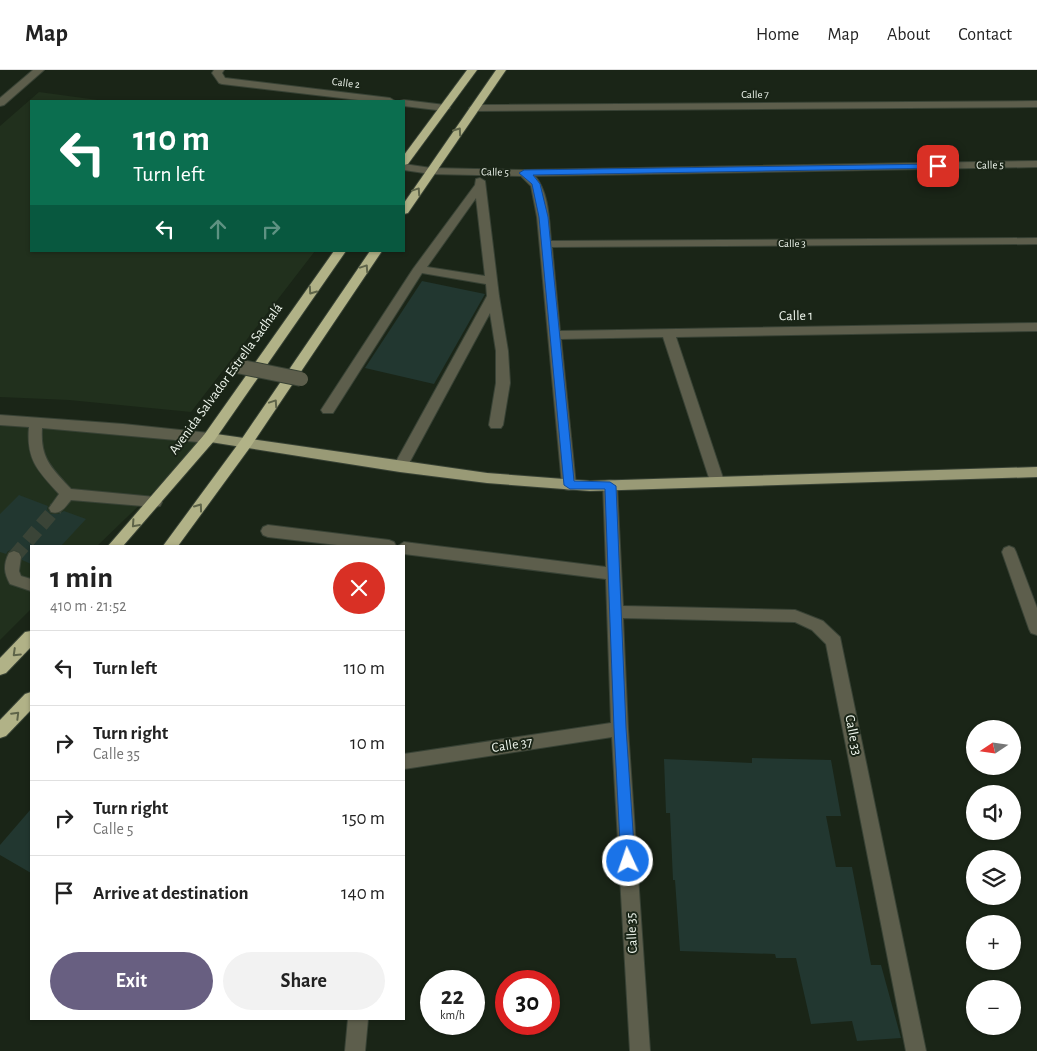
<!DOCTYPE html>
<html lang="en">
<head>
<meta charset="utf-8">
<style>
  :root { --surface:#fff; --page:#f2f2f2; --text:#222; --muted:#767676; --line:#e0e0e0; --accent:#685f81 }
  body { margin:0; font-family:"Alegreya Sans",sans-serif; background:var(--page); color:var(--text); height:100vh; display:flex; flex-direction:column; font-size:19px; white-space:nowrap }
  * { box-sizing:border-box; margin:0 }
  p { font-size:16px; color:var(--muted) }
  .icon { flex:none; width:28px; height:28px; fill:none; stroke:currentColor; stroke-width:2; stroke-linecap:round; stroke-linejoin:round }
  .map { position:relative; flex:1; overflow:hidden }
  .panel { position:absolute; left:30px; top:475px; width:375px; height:475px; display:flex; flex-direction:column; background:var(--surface); border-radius:0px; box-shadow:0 1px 4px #0004 }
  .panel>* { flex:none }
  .banner { position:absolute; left:30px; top:30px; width:375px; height:152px; border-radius:0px; box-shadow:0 1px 4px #0004; background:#0b6e4f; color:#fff; overflow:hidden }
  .needle { width:32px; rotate:257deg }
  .buttons { position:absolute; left:966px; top:650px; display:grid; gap:10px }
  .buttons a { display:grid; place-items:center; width:55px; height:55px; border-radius:50%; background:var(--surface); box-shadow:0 1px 4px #0004; font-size:25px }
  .speed { position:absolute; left:420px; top:900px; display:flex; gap:10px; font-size:25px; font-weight:700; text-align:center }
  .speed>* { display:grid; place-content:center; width:65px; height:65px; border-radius:50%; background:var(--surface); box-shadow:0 1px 4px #0004; line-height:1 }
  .speed small { font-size:12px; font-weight:400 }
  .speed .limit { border:8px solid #d22; background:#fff; color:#111 }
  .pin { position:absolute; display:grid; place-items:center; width:42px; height:42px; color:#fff; margin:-21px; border-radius:10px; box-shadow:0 2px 8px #0006 }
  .me { position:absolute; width:55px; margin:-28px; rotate:357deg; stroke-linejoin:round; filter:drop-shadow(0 0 4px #0008) }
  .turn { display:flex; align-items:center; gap:18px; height:105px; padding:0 20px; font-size:22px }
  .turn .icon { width:65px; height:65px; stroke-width:2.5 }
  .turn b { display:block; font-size:35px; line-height:42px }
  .lanes { display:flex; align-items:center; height:48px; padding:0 20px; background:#0003; justify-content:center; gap:25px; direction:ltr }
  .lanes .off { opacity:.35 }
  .round { display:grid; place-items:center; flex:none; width:52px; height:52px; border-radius:26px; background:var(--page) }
  .head { display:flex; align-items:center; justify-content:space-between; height:85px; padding:0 20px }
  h1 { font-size:30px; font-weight:700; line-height:38px }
  .button { display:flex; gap:10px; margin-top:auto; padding:10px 20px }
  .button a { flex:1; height:58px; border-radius:30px; background:var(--accent); color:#fff; font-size:20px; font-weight:700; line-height:58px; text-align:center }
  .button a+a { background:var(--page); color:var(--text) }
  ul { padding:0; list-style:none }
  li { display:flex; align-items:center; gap:15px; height:75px; padding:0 20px; border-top:1px solid var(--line) }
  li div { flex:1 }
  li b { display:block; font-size:19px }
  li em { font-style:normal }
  header { display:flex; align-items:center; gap:30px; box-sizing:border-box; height:70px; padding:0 25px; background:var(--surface); border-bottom:1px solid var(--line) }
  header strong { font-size:24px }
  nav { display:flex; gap:28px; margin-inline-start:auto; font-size:18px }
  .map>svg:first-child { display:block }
  .built { fill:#21301d }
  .building { fill:#223730 }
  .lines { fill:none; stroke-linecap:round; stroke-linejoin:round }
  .minor-tunnel { stroke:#3a4437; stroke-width:14; stroke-dasharray:14 7; stroke-linecap:butt }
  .minor-casing { stroke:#384235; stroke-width:2 }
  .major-casing { stroke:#384235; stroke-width:2 }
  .highway-casing { stroke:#384235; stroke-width:2 }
  .minor { fill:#5d5e4c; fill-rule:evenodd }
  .major { fill:#999a76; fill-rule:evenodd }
  .highway { fill:#b1b287; fill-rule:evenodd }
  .minor-bridge-casing { stroke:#384235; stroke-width:16; stroke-linecap:butt }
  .minor-bridge { stroke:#5d5e4c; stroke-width:14 }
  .oneway { stroke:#5e6449 }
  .route { fill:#1a73e8; stroke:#114b97 }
  .labels { text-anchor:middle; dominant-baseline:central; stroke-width:4; stroke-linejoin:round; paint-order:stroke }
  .far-street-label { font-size:11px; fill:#eef5ec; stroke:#1a2517 }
  .street-label { font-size:14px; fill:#eef5ec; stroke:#1a2517 }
</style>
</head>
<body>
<header>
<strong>Map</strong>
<nav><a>Home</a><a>Map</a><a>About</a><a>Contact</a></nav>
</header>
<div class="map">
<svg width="1037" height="981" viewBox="0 0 1037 981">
  <rect width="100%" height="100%" fill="#1a2517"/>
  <g class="built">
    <path d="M39,22L105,31H31V181H315L191,342L69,330L0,327V56Z"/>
    <path d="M0,353L209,368L97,476H31V539L0,570Z"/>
  </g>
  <g class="building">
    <path d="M422,211L485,224L434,314L365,298Z"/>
    <path d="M19,425L48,436L47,439L51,444H58L64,441L86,449L61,476H31V494L22,490L21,482L15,479L8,481L6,484L0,482V444Z"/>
    <path d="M752,688L831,690L841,746H826L836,797H852L871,895H881L901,968L857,971L852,951L811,954L796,888H776L775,884L680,881L675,810H673L670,743H666L664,689L752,693Z"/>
    <path d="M31,739V803L0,785V775Z"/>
  </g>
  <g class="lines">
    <path class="minor-tunnel" d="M14,487L56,438"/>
    <g class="minor-casing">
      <g id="minor">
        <path d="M33,0H44L4,35L0,36V28Z"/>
        <path d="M214,0H224L222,3L225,8L390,28L395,31H367L222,14L219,13L212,3Z"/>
        <path d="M404,30L445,35L450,38L445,41L404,36V31H400Z"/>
        <path d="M1037,31V37L474,41L469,38L474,35Z"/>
        <path d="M1037,91V97L535,106C549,123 549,149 551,171L1037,168V174L552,177L560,261L1037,253V261L676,267L724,411L722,415H712L710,411L663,267L561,269L576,415L574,419L569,420L564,419L562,415L537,147L531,116L521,106L431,104L404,100V94L431,98L524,100Z"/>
        <path d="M480,108L485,111L499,226L508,281L510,313L503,355L501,358H491L489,355L496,313V281L490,243L407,397L405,401H395L393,397L487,226L486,214L422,203L333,343H323L321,340L413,199L475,115L476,109ZM476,128L485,206L427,197Z"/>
        <path d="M0,345L123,354L209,363L214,365L216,368L214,371L209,373L42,358C40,389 52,398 71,419L155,427L160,428L162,432L160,436L155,437L71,430C65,437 61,445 51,442L49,438L59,424C38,401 26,390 29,357L0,355Z"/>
        <path d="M610,410L615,411L617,415L623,536L795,540L823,551L840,567L926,981H906L826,574L812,560L795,552L623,548L628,659L650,981H630L612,667L404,699V684L611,653L606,509L404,484V476H398L404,472L606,497L603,415L605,411Z"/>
        <path d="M268,455L389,470L394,472L396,476H346L268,467L263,465L261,461L263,457Z"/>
        <path d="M1009,476L1014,478L1016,482L1037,538V565L1031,563L1029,559L1002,482L1004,478Z"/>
        <path d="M14,481L19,483L21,487L19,501L21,506L31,509V521L10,514C4,503 3,495 9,483Z"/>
        <path d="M348,949H368L365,981H345Z"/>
      </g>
    </g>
    <g class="major-casing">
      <path id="major" d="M209,363L487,403L590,411L1037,397V407L590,421L487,413L400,402L204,371L202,368L204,365Z"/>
    </g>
    <g class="highway-casing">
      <g id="highway">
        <path d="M467,0H477L408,94L404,95V85Z"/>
        <path d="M496,0H506L408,143L404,144V133Z"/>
        <path d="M334,181H346L214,371L123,476H108L204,365Z"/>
        <path d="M370,181H382L251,376L178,476H163L241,370Z"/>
        <path d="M31,561V577L6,603L0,605V588L25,562Z"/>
        <path d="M31,622V640L6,666L0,668V650L25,624Z"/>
      </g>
    </g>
    <use href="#minor" class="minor"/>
    <use href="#major" class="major"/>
    <use href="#highway" class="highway"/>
    <g class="minor-bridge-casing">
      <path id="minor-bridge" d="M237,296L301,309"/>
    </g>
    <use href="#minor-bridge" class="minor-bridge"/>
  </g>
  <defs><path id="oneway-chevron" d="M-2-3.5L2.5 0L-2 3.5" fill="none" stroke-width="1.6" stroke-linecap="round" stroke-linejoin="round" transform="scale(1.25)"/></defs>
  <g class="oneway">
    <use href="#oneway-chevron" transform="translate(458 61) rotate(-55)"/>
    <use href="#oneway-chevron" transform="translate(417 121) rotate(-56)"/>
    <use href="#oneway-chevron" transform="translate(365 198) rotate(-56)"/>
    <use href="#oneway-chevron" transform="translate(312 221) rotate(125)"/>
    <use href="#oneway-chevron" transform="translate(274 333) rotate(-56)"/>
    <use href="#oneway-chevron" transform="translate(199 437) rotate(-54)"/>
    <use href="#oneway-chevron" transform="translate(135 454) rotate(132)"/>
    <use href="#oneway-chevron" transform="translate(16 583) rotate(136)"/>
    <use href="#oneway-chevron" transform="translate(16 645) rotate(-45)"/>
  </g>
  <path class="route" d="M938,94H941V98L533,105L540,114L548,147L574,411L610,412L616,416L626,658L635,791L633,796L628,798L623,796L621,791L614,658L605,419H570L564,415L539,147L532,114L519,103L524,100Z"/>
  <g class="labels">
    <g class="far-street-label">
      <text transform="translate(346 13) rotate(7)">Calle 2</text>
      <text x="755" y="24">Calle 7</text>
      <text transform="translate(990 95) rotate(-1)">Calle 5</text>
      <text transform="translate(495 102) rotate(1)">Calle 5</text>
      <text x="792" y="173">Calle 3</text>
    </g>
    <g class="street-label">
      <text transform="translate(796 246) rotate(-1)">Calle 1</text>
      <text transform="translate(226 309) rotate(-54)">Avenida Salvador Estrella Sadhalá</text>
      <text transform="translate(853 665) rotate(79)">Calle 33</text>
      <text transform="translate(512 675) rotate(-9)">Calle 37</text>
      <text transform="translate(632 863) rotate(-93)">Calle 35</text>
    </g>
  </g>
</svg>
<div class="buttons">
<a><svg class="needle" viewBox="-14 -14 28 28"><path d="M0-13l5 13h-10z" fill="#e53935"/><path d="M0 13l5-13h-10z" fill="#767676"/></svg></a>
<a><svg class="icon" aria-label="sound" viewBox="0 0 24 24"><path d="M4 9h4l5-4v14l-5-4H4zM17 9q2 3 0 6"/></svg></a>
<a><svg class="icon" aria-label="layers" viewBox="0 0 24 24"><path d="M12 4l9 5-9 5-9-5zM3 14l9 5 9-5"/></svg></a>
<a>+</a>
<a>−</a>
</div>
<div class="speed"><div>22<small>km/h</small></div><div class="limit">30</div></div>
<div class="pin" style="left:938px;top:96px;background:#d93025"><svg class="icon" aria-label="arrive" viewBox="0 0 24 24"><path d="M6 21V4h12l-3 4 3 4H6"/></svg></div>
<svg class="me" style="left:628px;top:791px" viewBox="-20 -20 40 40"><circle r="17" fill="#1a73e8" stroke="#fff" stroke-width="3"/><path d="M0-11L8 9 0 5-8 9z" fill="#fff"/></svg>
<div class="banner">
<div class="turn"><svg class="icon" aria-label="left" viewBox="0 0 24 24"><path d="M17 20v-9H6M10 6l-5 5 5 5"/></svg><div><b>110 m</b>Turn left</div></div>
<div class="lanes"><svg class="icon" aria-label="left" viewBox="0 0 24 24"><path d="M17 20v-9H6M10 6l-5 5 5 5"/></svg><svg class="icon off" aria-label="ahead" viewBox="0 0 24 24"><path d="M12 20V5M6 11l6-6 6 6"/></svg><svg class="icon off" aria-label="right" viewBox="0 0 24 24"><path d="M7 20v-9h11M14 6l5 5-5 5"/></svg></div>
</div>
<section class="panel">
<div class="head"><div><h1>1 min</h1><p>410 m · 21:52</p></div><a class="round" style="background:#d93025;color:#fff"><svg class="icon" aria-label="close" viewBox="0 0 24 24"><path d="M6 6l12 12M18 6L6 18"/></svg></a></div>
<ul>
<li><svg class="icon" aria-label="left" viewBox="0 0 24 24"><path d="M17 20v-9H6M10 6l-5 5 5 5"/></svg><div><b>Turn left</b></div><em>110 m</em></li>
<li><svg class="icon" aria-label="right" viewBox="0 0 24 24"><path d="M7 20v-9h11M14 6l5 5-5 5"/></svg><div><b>Turn right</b><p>Calle 35</p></div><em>10 m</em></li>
<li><svg class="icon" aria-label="right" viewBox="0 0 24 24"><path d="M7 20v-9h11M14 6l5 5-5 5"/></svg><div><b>Turn right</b><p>Calle 5</p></div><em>150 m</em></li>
<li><svg class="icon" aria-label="arrive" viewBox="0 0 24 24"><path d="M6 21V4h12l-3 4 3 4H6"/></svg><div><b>Arrive at destination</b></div><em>140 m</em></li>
</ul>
<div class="button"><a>Exit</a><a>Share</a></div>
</section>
</div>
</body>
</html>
